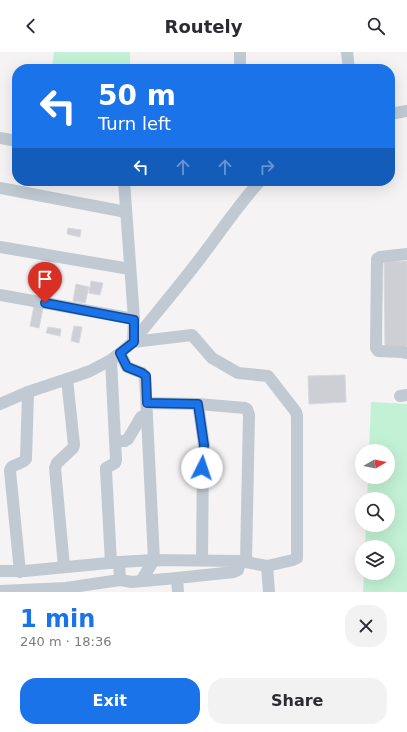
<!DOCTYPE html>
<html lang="en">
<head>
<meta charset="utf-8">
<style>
  :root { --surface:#fff; --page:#f2f2f3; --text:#2b2b33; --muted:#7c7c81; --accent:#1a73e8 }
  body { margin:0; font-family:"DejaVu Sans",sans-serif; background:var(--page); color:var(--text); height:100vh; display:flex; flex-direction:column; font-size:15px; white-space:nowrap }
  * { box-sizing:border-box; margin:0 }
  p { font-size:13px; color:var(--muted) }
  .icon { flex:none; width:22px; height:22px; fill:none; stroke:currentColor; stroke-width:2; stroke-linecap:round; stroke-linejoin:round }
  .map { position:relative; height:540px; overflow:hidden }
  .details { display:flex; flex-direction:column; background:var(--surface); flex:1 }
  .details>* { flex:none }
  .guide { position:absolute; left:12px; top:12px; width:383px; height:122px; border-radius:16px; box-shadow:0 4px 16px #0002; background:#1a73e8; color:#fff; overflow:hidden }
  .needle { width:26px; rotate:81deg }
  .tools { position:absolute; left:355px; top:392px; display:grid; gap:8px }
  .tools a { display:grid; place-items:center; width:40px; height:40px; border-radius:50%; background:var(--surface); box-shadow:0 4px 16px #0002; font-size:20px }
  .pin { position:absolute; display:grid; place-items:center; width:34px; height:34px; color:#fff; margin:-41px -17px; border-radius:50% 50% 50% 0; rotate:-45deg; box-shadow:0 0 4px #0007 }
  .pin .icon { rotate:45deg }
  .me { position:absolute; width:44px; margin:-22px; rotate:4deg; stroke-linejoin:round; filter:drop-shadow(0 0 3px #0008) }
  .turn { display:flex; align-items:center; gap:14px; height:84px; padding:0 20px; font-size:18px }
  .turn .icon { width:52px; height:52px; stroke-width:2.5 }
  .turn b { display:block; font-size:28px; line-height:34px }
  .lanes { display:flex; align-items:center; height:38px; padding:0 20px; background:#0003; justify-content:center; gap:20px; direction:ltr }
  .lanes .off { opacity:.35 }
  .round { display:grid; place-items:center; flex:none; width:42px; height:42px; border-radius:16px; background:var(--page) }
  .head { display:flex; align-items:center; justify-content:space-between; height:68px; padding:0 20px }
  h1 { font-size:24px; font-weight:700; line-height:30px; color:var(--accent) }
  .button { display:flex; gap:8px; margin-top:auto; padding:8px 20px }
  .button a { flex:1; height:46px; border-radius:16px; background:var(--accent); color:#fff; font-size:16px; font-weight:700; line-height:46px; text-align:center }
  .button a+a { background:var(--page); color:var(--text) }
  header { display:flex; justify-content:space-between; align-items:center; height:52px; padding:0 20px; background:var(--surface); font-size:18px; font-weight:700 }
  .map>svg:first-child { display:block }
  .green { fill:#c3f1d5 }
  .building { fill:#cdcfd5; stroke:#d7d9de }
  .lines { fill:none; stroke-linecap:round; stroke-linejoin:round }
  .minor { stroke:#c1cad2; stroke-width:12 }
  .route-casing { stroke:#114b97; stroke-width:10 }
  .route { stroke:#1a73e8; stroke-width:7 }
</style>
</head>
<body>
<header><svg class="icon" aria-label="back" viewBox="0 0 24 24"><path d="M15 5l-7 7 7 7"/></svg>Routely<svg class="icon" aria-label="search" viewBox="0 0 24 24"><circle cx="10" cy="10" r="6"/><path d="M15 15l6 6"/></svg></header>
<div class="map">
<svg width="407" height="540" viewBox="0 0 407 540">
  <rect width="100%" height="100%" fill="#f5f3f3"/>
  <g class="green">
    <path d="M54,0H130V17H52Z"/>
    <path d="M371,350L407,352V540H363L364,521H388V495H365L366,473H388V447H367L368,425H388V399H369Z"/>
  </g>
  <g class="building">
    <path d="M68,176L81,178L80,185L67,182Z"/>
    <path d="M407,209V295L385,296L384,210Z"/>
    <path d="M91,229L103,231L100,243L89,241Z"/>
    <path d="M76,232L89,235L85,251L73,249Z"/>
    <path d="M34,254L43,256L39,276L30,274Z"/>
    <path d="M74,274L82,275L79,291L71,289Z"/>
    <path d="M48,275L61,277L60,284L46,281Z"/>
    <path d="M345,323L346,350L309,352L308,324Z"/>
  </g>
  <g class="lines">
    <g class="minor">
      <path d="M347,0L349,17"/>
      <path d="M240,17V0"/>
      <path d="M390,62L407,59"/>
      <path d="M0,86L17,89"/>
      <path d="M0,136L126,160"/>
      <path d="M0,195L130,217"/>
      <path d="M407,202L380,205L377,207L376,296L378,299L402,300L407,301"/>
      <path d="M0,243L134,267"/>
      <path d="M120,301L127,315L142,321L145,324L154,508L141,529"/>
      <path d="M111,308L116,408L115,411L106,416V418L111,511"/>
      <path d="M400,344L407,343"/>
      <path d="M147,351L198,352L245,356L247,357L249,363L246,509"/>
      <path d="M0,352L28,340L79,323L90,319L111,308L120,301L133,290C156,261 180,233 202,204C221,179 239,152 260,129"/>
      <path d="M198,352L204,393L203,401L202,508"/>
      <path d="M116,389H125L128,387L141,365L147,363"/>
      <path d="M267,514L269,540"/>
      <path d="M64,515L55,416L57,411L73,396L74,393L67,327"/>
      <path d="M0,519H25L119,510L154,508L240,509L267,514L293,508L297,506V364L296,360L268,324L238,321L212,306L192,283L133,290L134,267L124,129"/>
      <path d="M20,520L10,419C11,411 22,413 26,407L28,340"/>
      <path d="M177,526L178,540"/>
      <path d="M120,528L132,530L177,526L234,520L238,518L240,509"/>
      <path d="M0,539L66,536L120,528L119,510"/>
    </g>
  </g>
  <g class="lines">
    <g class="route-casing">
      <path id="route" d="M45,251L134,268V290L120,301L127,315L142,321L146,324L147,351L198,352L204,393L203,401L202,416"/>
    </g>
    <use href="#route" class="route"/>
  </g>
</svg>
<div class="tools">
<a><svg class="needle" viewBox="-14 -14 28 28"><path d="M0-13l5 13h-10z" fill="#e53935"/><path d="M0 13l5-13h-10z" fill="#7c7c81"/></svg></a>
<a><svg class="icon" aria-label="search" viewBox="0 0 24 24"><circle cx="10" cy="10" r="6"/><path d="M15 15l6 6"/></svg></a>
<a><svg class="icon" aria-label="layers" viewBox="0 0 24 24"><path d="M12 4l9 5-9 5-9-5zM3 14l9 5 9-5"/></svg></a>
</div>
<div class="pin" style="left:45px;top:251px;background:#d93025"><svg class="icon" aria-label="arrive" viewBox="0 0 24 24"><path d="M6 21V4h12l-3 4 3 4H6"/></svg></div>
<svg class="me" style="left:202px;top:416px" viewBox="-20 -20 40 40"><circle r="19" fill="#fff"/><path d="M0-13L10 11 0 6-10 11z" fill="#1a73e8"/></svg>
<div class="guide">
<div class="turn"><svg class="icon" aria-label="left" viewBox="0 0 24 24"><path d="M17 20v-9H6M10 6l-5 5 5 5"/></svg><div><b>50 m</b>Turn left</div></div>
<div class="lanes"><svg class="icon" aria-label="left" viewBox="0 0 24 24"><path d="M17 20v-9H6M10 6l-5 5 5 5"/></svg><svg class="icon off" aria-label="ahead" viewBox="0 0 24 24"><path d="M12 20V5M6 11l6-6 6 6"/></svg><svg class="icon off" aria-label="ahead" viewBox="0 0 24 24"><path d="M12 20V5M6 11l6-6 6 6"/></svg><svg class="icon off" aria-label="right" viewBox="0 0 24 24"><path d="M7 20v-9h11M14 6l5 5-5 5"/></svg></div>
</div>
</div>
<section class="details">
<div class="head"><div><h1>1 min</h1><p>240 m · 18:36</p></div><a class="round"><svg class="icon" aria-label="close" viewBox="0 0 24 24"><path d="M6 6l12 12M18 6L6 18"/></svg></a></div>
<div class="button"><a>Exit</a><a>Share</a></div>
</section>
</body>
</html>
